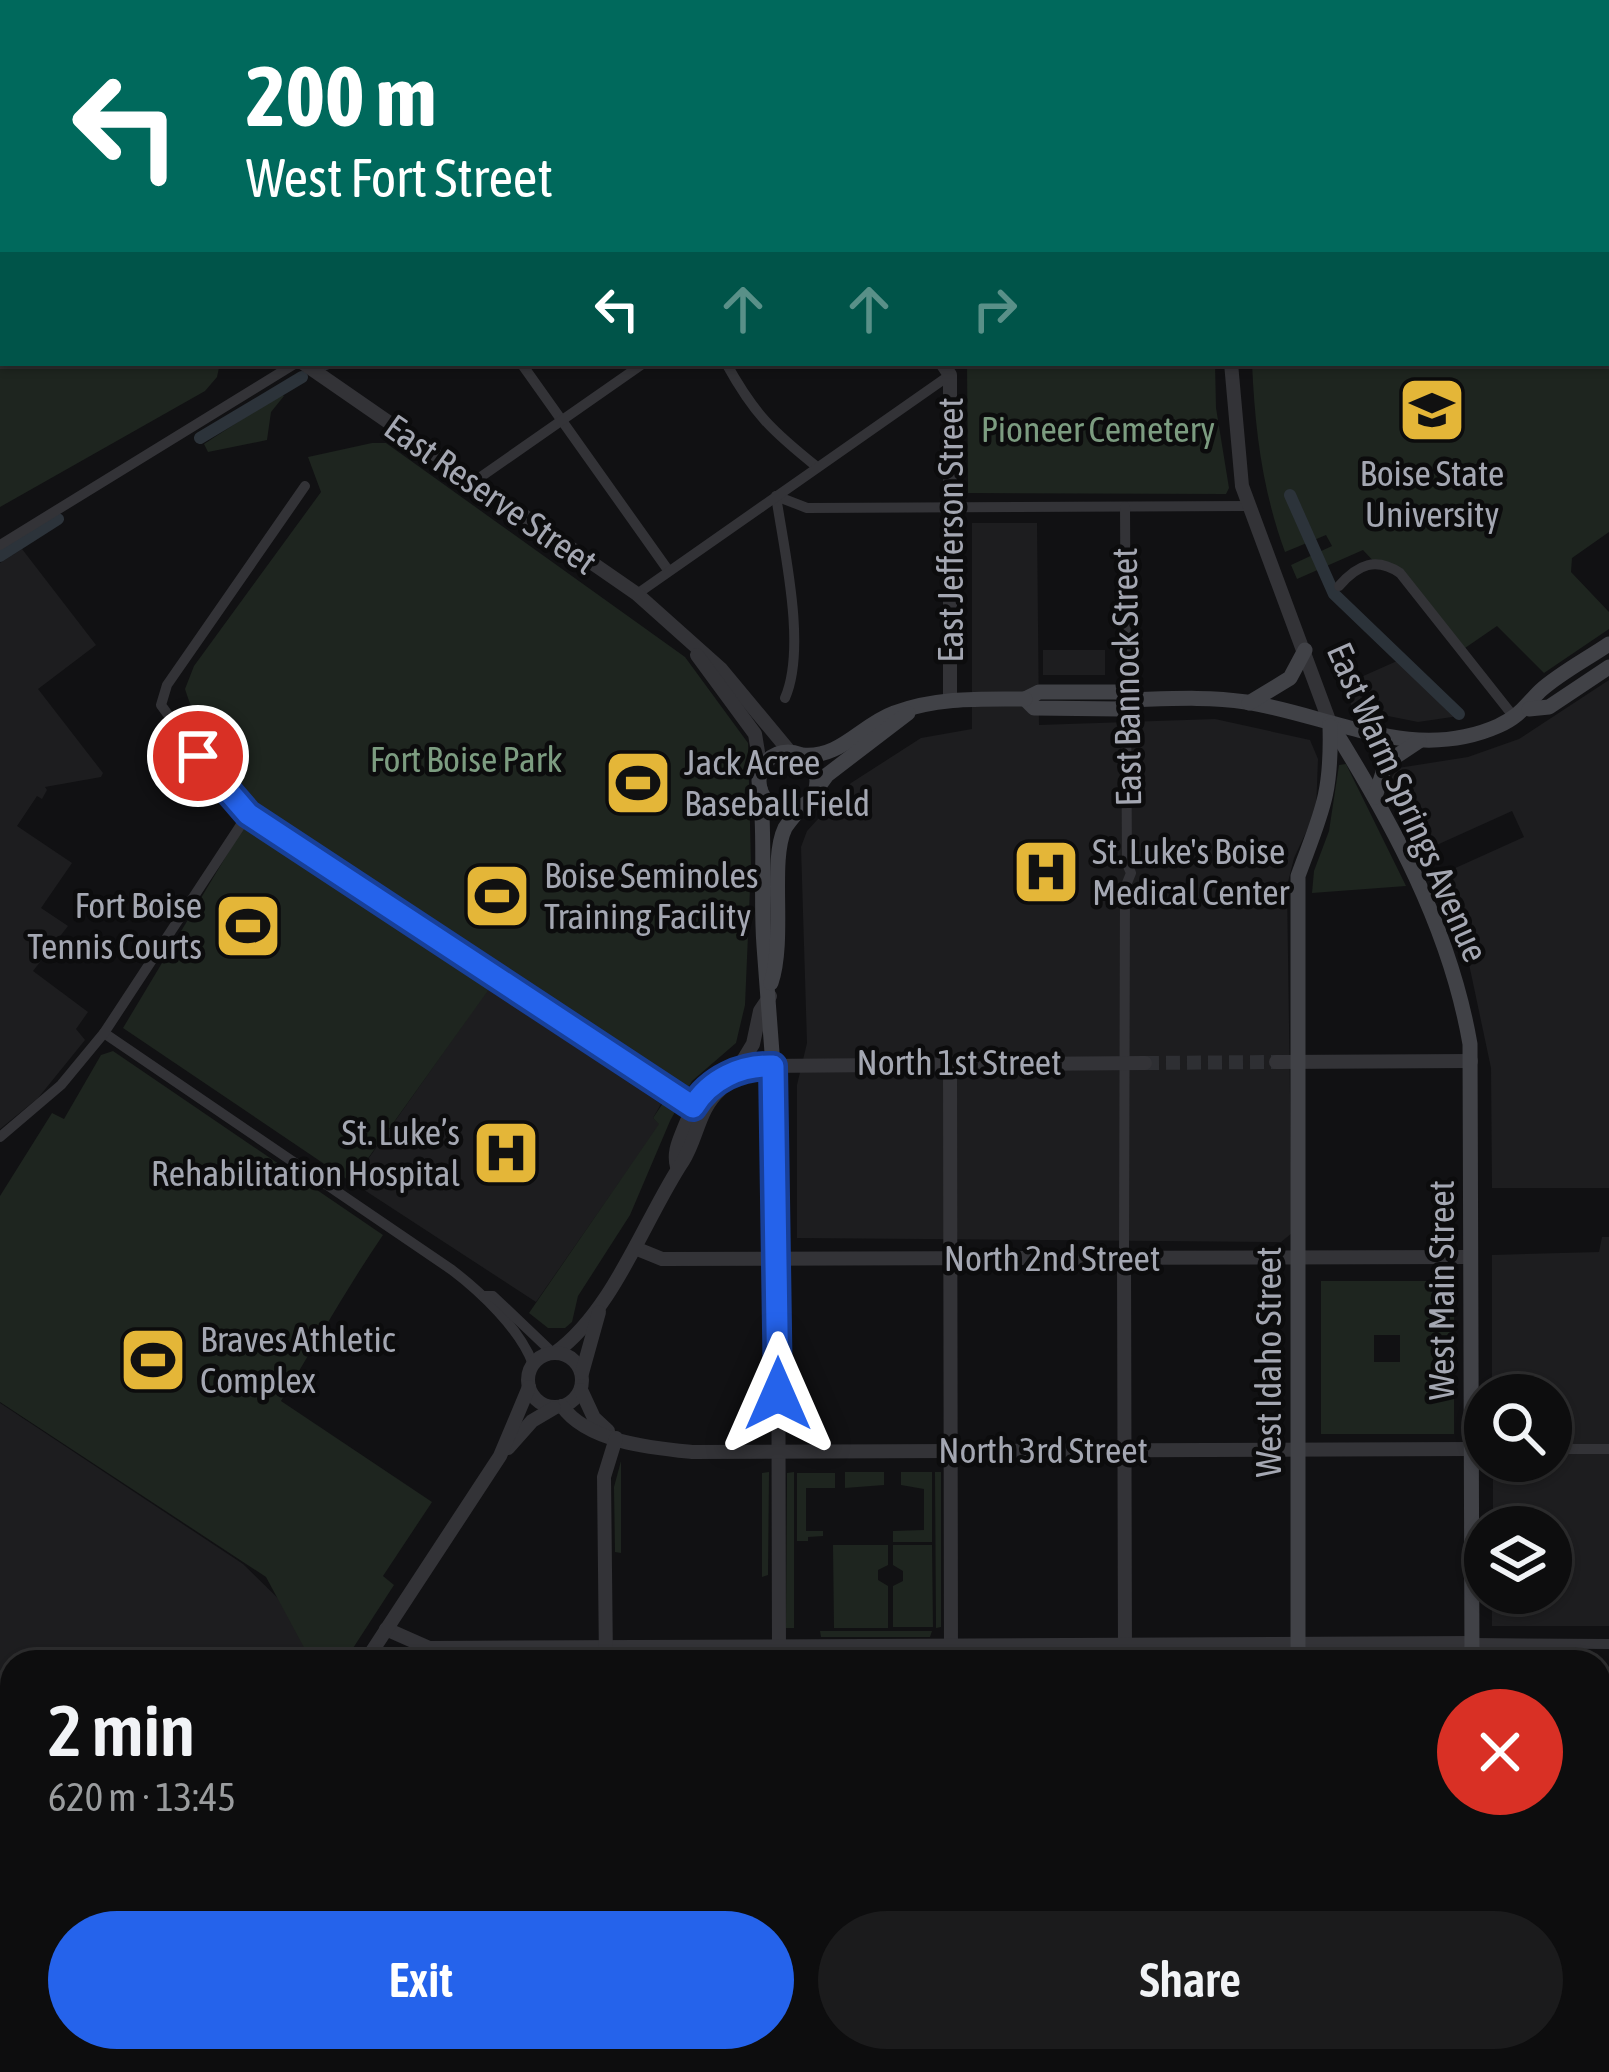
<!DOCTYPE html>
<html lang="en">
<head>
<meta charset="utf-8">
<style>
  :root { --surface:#0d0d0e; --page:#1b1b1c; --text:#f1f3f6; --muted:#9a9c9e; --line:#2d2d2e; --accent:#2563eb }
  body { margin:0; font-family:"Asap Condensed",sans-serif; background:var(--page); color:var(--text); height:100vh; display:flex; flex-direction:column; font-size:45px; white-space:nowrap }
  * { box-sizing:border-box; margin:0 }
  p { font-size:39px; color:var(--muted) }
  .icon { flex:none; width:66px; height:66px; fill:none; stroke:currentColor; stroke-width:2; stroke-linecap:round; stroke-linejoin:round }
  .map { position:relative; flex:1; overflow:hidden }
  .panel { position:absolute; left:0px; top:1650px; width:1611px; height:423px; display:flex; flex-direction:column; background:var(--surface); border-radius:36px 36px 0 0; box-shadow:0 3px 9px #0004,0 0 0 3px var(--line) }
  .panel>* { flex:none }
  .guide { position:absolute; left:0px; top:0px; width:1611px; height:366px; box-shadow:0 3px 9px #0004,0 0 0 3px var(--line); background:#00695c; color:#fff; overflow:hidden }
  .buttons { position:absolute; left:1464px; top:1374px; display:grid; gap:24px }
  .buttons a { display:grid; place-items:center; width:108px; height:108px; border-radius:50%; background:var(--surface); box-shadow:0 3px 9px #0004,0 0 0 3px var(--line); font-size:60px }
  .pin { position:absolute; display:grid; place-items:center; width:102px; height:102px; color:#fff; margin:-51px; border:6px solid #fff; border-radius:50%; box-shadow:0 3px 12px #0007 }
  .me { position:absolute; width:132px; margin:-66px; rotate:0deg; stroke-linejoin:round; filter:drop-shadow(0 0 9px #0008) }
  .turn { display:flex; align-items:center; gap:42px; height:252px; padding:0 48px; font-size:54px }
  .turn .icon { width:156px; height:156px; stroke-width:2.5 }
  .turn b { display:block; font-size:84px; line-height:102px }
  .lanes { display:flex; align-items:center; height:114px; padding:0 48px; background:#0003; justify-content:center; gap:60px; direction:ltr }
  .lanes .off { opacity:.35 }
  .round { display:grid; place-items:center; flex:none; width:126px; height:126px; border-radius:63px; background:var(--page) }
  .summary { display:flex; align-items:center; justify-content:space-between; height:204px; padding:0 48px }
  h1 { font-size:72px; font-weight:600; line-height:90px }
  .primary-button { display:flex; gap:24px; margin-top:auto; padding:24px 48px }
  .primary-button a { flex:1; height:138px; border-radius:72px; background:var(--accent); color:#fff; font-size:48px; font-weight:600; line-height:138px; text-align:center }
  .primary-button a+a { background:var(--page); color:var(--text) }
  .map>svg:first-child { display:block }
  .built { fill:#1d1d1f }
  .green { fill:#1e251f; fill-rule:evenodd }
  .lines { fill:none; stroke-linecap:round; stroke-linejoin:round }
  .canal { stroke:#2c333a; stroke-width:12 }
  .tertiary-tunnel { stroke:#2e2f33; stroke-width:14; stroke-dasharray:14 7; stroke-linecap:butt }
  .minor { stroke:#333337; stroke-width:10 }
  .tertiary { stroke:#333337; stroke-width:14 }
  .secondary { stroke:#414247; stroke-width:15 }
  .route-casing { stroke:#184099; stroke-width:30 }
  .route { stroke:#2563eb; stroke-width:21 }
  .labels { text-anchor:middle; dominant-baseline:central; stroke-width:9; stroke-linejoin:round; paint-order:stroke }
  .park-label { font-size:36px; fill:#7c9c80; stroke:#0c0c0d }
  .poi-label { font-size:36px; fill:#a4a7b2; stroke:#0c0c0d; text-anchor:start }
  .street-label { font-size:36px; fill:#a4a7b2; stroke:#0c0c0d }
</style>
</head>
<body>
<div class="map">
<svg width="1609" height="2072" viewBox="0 0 1609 2072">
  <rect width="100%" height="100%" fill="#111113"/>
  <g class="built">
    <path d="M972,523H1037L1039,725L1215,719L1310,740L1318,759L1316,811L1294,858L1287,886L1292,1233L1281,1242L797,1238V1085L807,1043L801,847L807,831L851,783L921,738L972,729Z"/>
    <path d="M22,549L96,645L38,689L103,773L101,777L45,787L47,790L42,799L37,796L17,826L72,863L41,908L68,926L33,971L88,1012L76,1029L85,1040L38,1098L0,1129V563Z"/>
    <rect x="1043" y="650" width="62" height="25"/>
    <path d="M1397,661L1459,716L1418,722L1353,709L1343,685Z"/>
    <path d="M1609,680V1188H1492L1491,1068L1469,964L1431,879L1524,837L1512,811L1419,853L1388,797L1386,785L1398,768L1468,757L1519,739Z"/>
    <path d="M488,989L661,1104L653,1118L660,1124L536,1302L352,1182Z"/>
    <path d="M1602,1237H1609V1626H1492V1593H1551V1527H1493V1461H1551V1395H1492V1255L1599,1252Z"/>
    <path d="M0,1403L243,1564L343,1662H12V1856H0Z"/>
  </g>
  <g class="green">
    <path d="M1609,150V532L1572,558L1571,572L1609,612V629L1544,673L1497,626L1465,648L1384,562L1377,565L1363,550L1297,579L1291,565L1332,546L1326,535L1285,552C1262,489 1255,430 1252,363H1608Z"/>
    <path d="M0,180L3,363H220L217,377L205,391L0,507Z"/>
    <path d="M967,363H1215L1216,408L1229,488L1226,494L968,493Z"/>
    <path d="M281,394L284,396L271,412L267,440L208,452L204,444Z"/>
    <path d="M372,443H386L685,657L748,743L751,865L745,1005L736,1043L692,1081L670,1121L630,1215L578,1296L572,1322L565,1328H548L529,1313L659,1124L653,1118L675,1085L559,1005L502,971L351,1182L123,1028L258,803C224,773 198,731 185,689L194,666L321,492L308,457Z"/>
    <path d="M1346,764L1406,886L1312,893L1314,871L1329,831L1339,765Z"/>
    <path d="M113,1051L383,1235C346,1289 315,1345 281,1401L432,1502L383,1576L394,1585L344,1662H321L307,1653L266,1577L0,1402V1196L52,1113L64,1119L101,1055Z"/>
    <path d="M1321,1281H1454V1434H1321ZM1374,1335H1400V1362H1374Z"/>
    <path d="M621,1461V1553L615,1552L614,1487Z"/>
    <path d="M769,1472L768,1575L762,1577V1473Z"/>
    <path d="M794,1472V1628H786L787,1473Z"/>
    <path d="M845,1472H884V1485L845,1488Z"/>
    <path d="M901,1472H932V1542H893V1531L924,1530V1489L901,1485Z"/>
    <path d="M935,1472H941V1627L936,1628Z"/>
    <path d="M797,1473H835V1488H806V1531H823V1536L808,1537V1541H797Z"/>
    <path d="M833,1545H888V1565L878,1570V1580L888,1586V1628H834Z"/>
    <path d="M893,1545H932L933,1627H893V1586L903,1581V1571L893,1565Z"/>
    <path d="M820,1631H932L930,1637H821Z"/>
    <path d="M0,1741L12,1765V1813L0,1824Z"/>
    <rect x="1599" y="1768" width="10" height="57"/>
    <rect x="710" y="2061" width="50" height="11"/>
    <path d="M805,2061H923L914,2072L846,2068V2072H813Z"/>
    <rect x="972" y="2061" width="135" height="11"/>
  </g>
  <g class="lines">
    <g class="canal">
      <path d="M1322,0V3"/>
      <path d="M326,364L328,363"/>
      <path d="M200,438L302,377"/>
      <path d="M1290,495L1334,594L1459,714"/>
      <path d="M0,556L58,519"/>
    </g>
    <path class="tertiary-tunnel" d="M1145,1063L1276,1062"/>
    <g class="minor">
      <path d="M260,0L262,3"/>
      <path d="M685,0L688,3"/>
      <path d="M700,0V3"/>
      <path d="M868,0L869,3"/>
      <path d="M1043,0V3"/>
      <path d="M205,3L209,0"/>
      <path d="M521,363L668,570"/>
      <path d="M726,363C754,414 772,431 817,467"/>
      <path d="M472,483L644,363"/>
      <path d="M305,486L167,685L161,705L198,756L248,814L693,1107"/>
      <path d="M776,496L807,508L1248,506"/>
      <path d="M776,496C784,550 807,648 785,698"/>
      <path d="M0,545L296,363"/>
      <path d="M1339,586C1358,564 1376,557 1400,573L1514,717"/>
      <path d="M637,594L950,375"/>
      <path d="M104,1033L452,1270C481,1292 520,1329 533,1364"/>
      <path d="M0,1137L61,1085L104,1033L248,814"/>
      <path d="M1124,1258L1125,888L1131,873L1127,864L1125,507"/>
      <path d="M484,1296H493L553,1353"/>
      <path d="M1551,1449H1609"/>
      <path d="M1472,1643L1609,1644"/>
      <path d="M0,1716L12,1743"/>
      <path d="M1,1835L12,1822"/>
      <path d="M257,2061V2072"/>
      <path d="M431,2061V2072"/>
    </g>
    <g class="tertiary">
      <path d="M1223,0V3"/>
      <path d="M0,146L3,148"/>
      <path d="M303,363L637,594L721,669L790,752"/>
      <path d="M942,363L950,375V699"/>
      <path d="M1231,363L1242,486L1330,723"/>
      <path d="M697,655L755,734L761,770"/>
      <path d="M950,1062L951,1662"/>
      <path d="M1276,1062L1471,1061"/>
      <path d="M773,1066L778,1200L779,1662"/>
      <path d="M736,1072L753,1044L760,1011L770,996"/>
      <path d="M677,1167C673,1152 679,1141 684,1128C699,1090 720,1076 758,1066L1145,1063"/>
      <path d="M635,1248L662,1259L1471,1257"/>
      <path d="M1124,1258L1125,1662"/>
      <path d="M555,1353C614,1310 644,1220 683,1161C698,1137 698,1109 721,1089"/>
      <circle cx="555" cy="1380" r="27"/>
      <path d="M582,1373L599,1312"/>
      <path d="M581,1390L594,1418L608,1431"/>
      <path d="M562,1406C587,1442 652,1448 692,1452L1472,1449"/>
      <path d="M508,1448L532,1421L554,1408"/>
      <path d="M386,1629L429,1648L1472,1643"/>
      <path d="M365,1662L500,1456L529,1387"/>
      <path d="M606,1662L604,1477L616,1438"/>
      <path d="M1599,1837H1609"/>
      <path d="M1599,2031H1609"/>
      <path d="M606,2061V2072"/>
      <path d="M952,2061V2072"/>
      <path d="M1125,2061V2072"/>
      <path d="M100,2072L107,2061"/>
      <path d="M777,2072V2061"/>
    </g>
    <g class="secondary">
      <path d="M1125,700L1120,709L1034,708L1025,699L1039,692H1120L1125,700C1166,699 1206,696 1246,702C1330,715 1413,764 1498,726C1520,716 1525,706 1540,691C1560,673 1587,659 1609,644"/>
      <path d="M1249,703L1290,678L1305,650"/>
      <path d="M1529,709L1549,707L1609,667"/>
      <path d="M1330,723C1392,822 1450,928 1470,1044L1472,1662"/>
      <circle cx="788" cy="781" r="29"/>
      <path d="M802,755C840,759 861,725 894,713C938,697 980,699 1025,699"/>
      <path d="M760,788C766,841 760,893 764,946C767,986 770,1026 773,1066"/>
      <path d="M816,790L827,775L908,713"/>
      <path d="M1375,797L1386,763L1419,741"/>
      <path d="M771,983C786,938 769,861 785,828C790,820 798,812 803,805"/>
      <path d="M1298,1662V876C1321,813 1332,796 1330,726"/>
      <path d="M1299,2061L1300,2072"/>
      <path d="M1472,2072V2061"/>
    </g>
  </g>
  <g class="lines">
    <g class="route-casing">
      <path id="route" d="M198,756L248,814L693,1107C710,1079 741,1065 773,1066L778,1394"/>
    </g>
    <use href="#route" class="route"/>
  </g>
  <defs>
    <g id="university-square" transform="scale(3.45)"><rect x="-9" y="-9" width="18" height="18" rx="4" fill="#e4b638" stroke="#0c0c0d"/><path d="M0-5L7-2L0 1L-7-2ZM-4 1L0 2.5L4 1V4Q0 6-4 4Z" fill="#111"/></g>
    <g id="stadium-square" transform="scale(3.45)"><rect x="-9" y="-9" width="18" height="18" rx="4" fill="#e4b638" stroke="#0c0c0d"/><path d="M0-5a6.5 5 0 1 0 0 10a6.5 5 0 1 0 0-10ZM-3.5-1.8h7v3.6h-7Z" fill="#111"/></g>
    <g id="hospital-square" transform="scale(3.45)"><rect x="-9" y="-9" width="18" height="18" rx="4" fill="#e4b638" stroke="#0c0c0d"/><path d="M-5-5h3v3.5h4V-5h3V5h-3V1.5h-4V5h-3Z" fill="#111"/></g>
  </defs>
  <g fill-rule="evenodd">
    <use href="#university-square" x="1432" y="410"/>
    <use href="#stadium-square" x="638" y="783"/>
    <use href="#hospital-square" x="1046" y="872"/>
    <use href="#stadium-square" x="497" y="896"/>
    <use href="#stadium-square" x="248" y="926"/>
    <use href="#hospital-square" x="506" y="1153"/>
    <use href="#stadium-square" x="153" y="1360"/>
  </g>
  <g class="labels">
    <g class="park-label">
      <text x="1098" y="429">Pioneer Cemetery</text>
      <text x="466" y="759">Fort Boise Park</text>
    </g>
    <g class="poi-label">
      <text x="1432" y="473" text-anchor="middle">Boise State<tspan x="1432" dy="41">University</tspan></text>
      <text x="684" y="762">Jack Acree<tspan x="684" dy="41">Baseball Field</tspan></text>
      <text x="1092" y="851">St. Luke's Boise<tspan x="1092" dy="41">Medical Center</tspan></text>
      <text x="544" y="875">Boise Seminoles<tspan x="544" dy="41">Training Facility</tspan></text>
      <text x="202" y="905" text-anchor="end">Fort Boise<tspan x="202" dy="41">Tennis Courts</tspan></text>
      <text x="460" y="1132" text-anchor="end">St. Luke’s<tspan x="460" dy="41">Rehabilitation Hospital</tspan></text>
      <text x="200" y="1339">Braves Athletic<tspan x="200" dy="41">Complex</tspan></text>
    </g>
    <g class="street-label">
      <text transform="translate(491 494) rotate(35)">East Reserve Street</text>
      <text transform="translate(950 530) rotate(-90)">East Jefferson Street</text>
      <text transform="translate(1126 677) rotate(-91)">East Bannock Street</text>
      <text transform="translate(1408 802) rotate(66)">East Warm Springs Avenue</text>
      <text x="959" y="1062">North 1st Street</text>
      <text x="1052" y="1258">North 2nd Street</text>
      <text transform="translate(1441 1290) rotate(-90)">West Main Street</text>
      <text transform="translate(1268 1362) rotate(-90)">West Idaho Street</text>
      <text x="1043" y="1450">North 3rd Street</text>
    </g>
  </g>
</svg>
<div class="buttons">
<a><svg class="icon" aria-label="search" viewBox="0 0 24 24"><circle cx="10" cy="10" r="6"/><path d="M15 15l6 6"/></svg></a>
<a><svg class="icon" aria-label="layers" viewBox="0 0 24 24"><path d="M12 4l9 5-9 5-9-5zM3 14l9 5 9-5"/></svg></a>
</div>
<div class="pin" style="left:198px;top:756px;background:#d93025"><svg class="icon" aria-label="arrive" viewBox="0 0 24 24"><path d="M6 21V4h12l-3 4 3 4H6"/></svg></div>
<svg class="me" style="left:778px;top:1394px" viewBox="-20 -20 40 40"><path d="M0-17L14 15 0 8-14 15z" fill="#2563eb" stroke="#fff" stroke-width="4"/></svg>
<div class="guide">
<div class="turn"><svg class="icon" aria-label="left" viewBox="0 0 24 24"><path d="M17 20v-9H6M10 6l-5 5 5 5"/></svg><div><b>200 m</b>West Fort Street</div></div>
<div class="lanes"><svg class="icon" aria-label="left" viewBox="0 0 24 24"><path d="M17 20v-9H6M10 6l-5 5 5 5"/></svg><svg class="icon off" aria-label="ahead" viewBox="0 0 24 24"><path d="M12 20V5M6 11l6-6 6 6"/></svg><svg class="icon off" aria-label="ahead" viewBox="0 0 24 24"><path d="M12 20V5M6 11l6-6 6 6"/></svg><svg class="icon off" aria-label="right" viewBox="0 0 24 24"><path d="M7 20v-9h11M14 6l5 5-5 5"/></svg></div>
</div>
<section class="panel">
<div class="summary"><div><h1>2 min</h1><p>620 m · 13:45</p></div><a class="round" style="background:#d93025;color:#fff"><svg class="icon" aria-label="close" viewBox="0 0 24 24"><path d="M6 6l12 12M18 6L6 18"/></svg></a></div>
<div class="primary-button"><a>Exit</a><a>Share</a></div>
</section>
</div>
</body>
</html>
